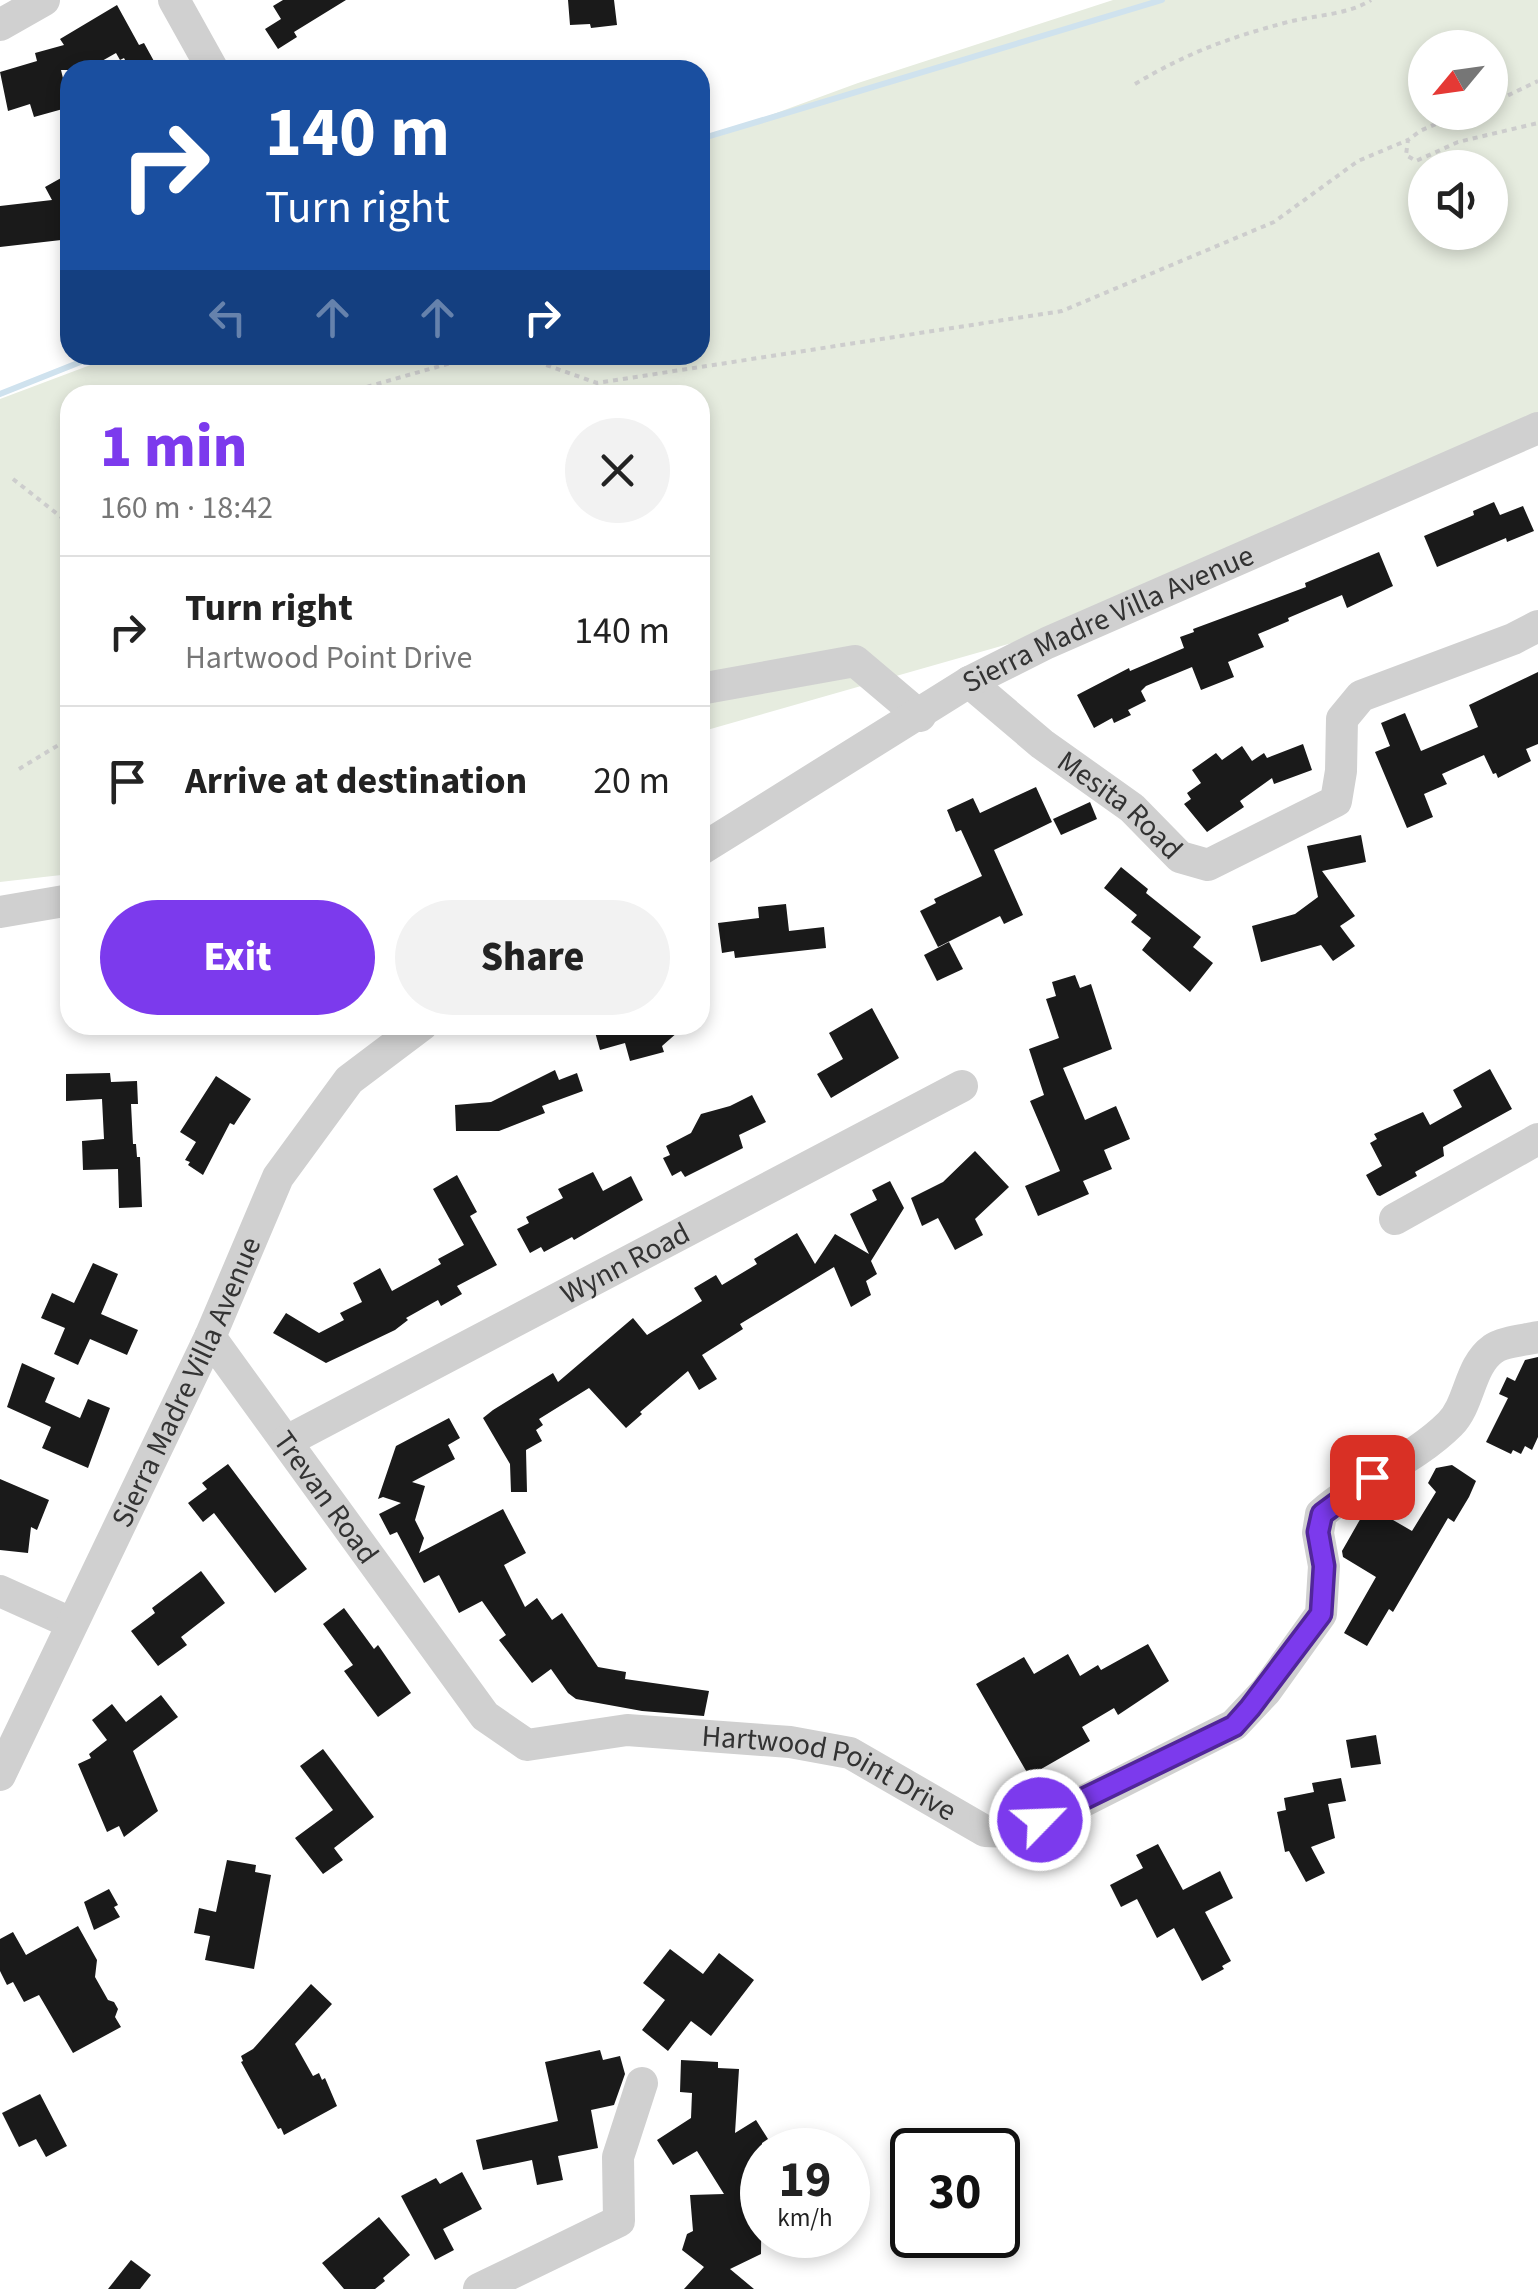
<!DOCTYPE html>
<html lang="en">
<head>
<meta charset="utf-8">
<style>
  :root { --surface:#fff; --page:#f2f2f2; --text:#222; --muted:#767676; --line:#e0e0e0; --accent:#7c3aed }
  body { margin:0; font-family:"Source Sans 3",sans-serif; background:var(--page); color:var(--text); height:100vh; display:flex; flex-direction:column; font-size:38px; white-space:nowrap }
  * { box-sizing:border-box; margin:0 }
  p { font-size:32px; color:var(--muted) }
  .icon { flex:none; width:55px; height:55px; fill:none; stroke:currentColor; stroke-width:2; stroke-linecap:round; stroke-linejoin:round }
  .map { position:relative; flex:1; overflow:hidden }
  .drawer { position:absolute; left:60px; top:385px; width:650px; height:650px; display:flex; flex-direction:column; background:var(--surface); border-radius:30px; box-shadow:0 5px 15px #0003 }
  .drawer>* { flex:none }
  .top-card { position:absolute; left:60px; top:60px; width:650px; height:305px; border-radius:30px; box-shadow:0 5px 15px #0003; background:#1a4fa0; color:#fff; overflow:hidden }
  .needle { width:65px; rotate:241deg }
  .tools { position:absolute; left:1408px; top:30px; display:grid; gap:20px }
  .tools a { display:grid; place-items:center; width:100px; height:100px; border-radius:50%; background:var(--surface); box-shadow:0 5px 15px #0003; font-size:50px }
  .speed { position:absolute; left:740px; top:2128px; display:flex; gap:20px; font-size:50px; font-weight:700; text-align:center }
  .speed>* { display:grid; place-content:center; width:130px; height:130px; border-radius:50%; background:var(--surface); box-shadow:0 5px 15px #0003; line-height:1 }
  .speed small { font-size:25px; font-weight:400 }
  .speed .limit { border:5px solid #111; border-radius:15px; background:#fff; color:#111 }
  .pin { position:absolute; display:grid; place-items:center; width:85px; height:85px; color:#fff; margin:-42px; border-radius:20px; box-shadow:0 5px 15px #0006 }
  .me { position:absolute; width:110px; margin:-55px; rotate:66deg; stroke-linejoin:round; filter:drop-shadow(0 0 8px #0008) }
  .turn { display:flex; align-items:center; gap:35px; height:210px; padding:0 40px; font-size:45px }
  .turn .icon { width:130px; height:130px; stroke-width:2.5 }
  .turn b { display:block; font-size:70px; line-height:85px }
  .lanes { display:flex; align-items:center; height:95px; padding:0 40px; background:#0003; justify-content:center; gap:50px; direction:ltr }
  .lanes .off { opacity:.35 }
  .round { display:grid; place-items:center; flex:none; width:105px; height:105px; border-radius:52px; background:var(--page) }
  .head { display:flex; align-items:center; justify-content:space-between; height:170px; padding:0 40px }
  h1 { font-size:60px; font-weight:800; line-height:75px; color:var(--accent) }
  .primary-button { display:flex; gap:20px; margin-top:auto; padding:20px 40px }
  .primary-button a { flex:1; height:115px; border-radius:60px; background:var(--accent); color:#fff; font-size:40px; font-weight:800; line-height:115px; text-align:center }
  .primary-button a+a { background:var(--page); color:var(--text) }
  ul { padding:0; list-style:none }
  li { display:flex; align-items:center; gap:30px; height:150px; padding:0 40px; border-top:2px solid var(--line) }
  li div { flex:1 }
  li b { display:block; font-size:38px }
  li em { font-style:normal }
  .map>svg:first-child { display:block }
  .green { fill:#e6ecdf; fill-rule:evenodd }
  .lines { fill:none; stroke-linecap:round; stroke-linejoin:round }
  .stream { stroke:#cfe2ee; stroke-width:6 }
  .building { fill:#1a1a1a }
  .path { stroke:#cdcdcd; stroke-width:4; stroke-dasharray:5 5; stroke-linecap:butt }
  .minor { stroke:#d0d0d0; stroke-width:32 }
  .route-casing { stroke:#51269a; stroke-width:25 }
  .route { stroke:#7c3aed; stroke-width:18 }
  .labels { text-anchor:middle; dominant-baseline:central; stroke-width:10; stroke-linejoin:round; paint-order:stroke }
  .street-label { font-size:30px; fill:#333; stroke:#fff }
</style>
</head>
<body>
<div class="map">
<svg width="1538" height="2289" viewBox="0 0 1538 2289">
  <rect width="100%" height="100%" fill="#fff"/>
  <path class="green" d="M1113,0H1538V424L1029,638L700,732V395H70V874L0,882V399L117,355H700V141L858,83ZM1425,48H1490V112H1425ZM1425,168H1490V232H1425Z"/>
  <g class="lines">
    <g class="stream">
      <path d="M700,139L1162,0"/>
      <path d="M0,394L98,355"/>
    </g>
  </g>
  <g class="building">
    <path d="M283,0H346L294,32L297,37L278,49L265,29L281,19L273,6Z"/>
    <path d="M568,0H614L617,25L591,28L590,24L570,25Z"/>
    <path d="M117,5L139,45L144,43L155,63L143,70H130L124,58L120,60L116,53L86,70H61L70,107L34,117L30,104L8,111L0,72L37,61L35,53L64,45L60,39Z"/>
    <path d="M70,173V239L0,247V206L52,200L45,187Z"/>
    <path d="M1494,502L1500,515L1523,506L1534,531L1507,542L1506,538L1437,567L1424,536L1474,515L1473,511Z"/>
    <path d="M1379,552L1393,586L1347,608L1342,595L1288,618L1289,621L1258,634L1264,647L1228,662L1234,677L1201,690L1192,667L1146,686L1141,691L1146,701L1128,710L1131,715L1114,723L1112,718L1094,728L1077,695L1129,668L1130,671L1184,648L1180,637L1194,632L1193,629L1306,587L1305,583Z"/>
    <path d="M1538,672V744L1526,749L1531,761L1498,778L1496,773L1493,774L1484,755L1442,774L1447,784L1424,794L1433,817L1407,828L1375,752L1390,746L1381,723L1405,713L1421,751L1478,727L1469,705Z"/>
    <path d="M1303,744L1312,770L1274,784L1272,778L1240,801L1244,807L1207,832L1184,804L1191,799L1187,793L1201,783L1192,770L1216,753L1222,760L1242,746L1252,761L1264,753L1267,758Z"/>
    <path d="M1036,787L1052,822L994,850L1023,915L1004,924L1000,916L938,947L920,911L936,903L934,899L982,876L961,830L956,832L947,810L973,798L980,813Z"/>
    <path d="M1090,802L1097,819L1061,835L1053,819Z"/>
    <path d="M1361,835L1366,862L1322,871L1355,916L1340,926L1355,946L1333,961L1321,945L1261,962L1252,926L1295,914L1318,897L1307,846Z"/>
    <path d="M1121,867L1148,889L1146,893L1201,937L1193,947L1213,963L1190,992L1142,950L1151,938L1131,922L1137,915L1104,888Z"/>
    <path d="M786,904L789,931L824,927L826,948L735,958L734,951L722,953L718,923L759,918L758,907Z"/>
    <path d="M949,942L963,969L937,981L924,955Z"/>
    <path d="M1075,975L1080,988L1091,984L1112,1049L1063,1068L1085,1120L1116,1106L1130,1139L1104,1150L1112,1169L1083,1181L1089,1194L1038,1216L1025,1186L1060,1171L1030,1101L1044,1095L1029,1049L1059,1038L1046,999L1056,996L1052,982Z"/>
    <path d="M872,1008L899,1058L831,1098L817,1074L843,1059L829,1033Z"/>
    <path d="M593,1025H686L662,1046L664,1052L630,1061L625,1043L600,1050Z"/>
    <path d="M1490,1069L1512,1109L1443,1147L1444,1156L1415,1172L1417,1176L1380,1196L1377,1195L1366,1175L1382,1166L1370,1143L1377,1139L1374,1134L1423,1112L1430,1125L1462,1107L1453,1090Z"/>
    <path d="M555,1070L559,1080L577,1073L583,1091L542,1106L545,1113L499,1131H456L455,1105L491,1102Z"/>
    <path d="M110,1073L111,1082L137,1081L138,1104H131L133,1144H136L137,1157H140L142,1207L119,1208L118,1169L83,1170L82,1141L104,1139L102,1099L66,1101V1074Z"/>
    <path d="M216,1076L251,1099L234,1125L230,1123L203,1175L188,1165L190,1162L185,1160L196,1142L180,1132Z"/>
    <path d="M752,1095L766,1122L739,1135L743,1148L685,1177L681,1171L672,1176L663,1158L670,1155L666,1146L691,1133L701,1114L730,1106Z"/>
    <path d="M975,1151L1009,1187L975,1219L983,1235L955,1250L938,1218L922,1226L911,1198L943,1182Z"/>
    <path d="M593,1172L603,1191L631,1176L643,1200L574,1240L572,1237L544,1252L541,1247L530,1253L517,1229L529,1223L526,1217L563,1198L558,1189Z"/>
    <path d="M457,1175L477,1212L470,1216L497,1265L457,1286L462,1294L441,1306L438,1300L406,1318L408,1320L395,1330L326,1363L273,1333L286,1313L319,1333L344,1320L340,1313L362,1302L353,1283L380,1268L392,1291L441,1264L438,1259L464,1245L433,1189Z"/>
    <path d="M890,1181L904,1208L871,1261L877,1274L866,1281L871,1295L851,1307L834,1267L740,1324L743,1329L702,1355L717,1379L699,1390L688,1371L640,1412L642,1414L626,1428L589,1388L539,1419L543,1425L536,1430L542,1441L526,1450L527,1492H511L510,1464L483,1418L493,1410L553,1373L558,1382L633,1318L647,1335L702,1301L694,1288L716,1275L722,1285L757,1264L754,1259L797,1233L815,1264L835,1234L869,1254L850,1214L877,1200L872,1190Z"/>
    <path d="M93,1263L118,1274L101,1314L138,1330L127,1355L90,1339L78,1365L54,1354L65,1328L41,1318L52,1293L74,1303Z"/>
    <path d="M1538,1357V1437L1532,1450L1525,1446L1521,1454L1513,1450L1511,1454L1486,1442L1508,1398L1499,1394L1507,1377L1515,1381L1525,1360Z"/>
    <path d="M22,1363L55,1378L45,1402L80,1418L88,1399L110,1408L88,1468L42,1448L51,1427L7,1407Z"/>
    <path d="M449,1418L460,1438L448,1445L455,1459L412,1482L425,1486L415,1520L424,1538L419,1553L503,1509L526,1553L504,1565L525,1607L537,1598L552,1620L562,1613L598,1667L626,1672L625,1679L709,1691L704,1716L642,1711L576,1699L568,1693L551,1669L532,1683L499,1640L506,1635L482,1601L459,1613L439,1575L424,1583L397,1532L390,1535L379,1514L401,1503L383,1497L378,1499L396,1446Z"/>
    <path d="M228,1464L307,1569L275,1593L214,1513L203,1522L188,1503L207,1489L202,1483Z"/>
    <path d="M1452,1465L1476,1481L1469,1497L1454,1522L1448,1518L1393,1612L1389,1609L1367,1646L1344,1633L1376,1577L1343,1557L1342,1551L1366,1509L1381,1513L1412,1531L1436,1492L1428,1483L1436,1468Z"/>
    <path d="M0,1479L49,1500L37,1530L31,1527L28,1553L0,1550Z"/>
    <path d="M201,1571L225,1603L181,1637L187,1645L158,1666L131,1631L155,1613L152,1608Z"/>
    <path d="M344,1608L374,1649L378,1645L411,1693L378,1717L344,1671L353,1665L323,1624Z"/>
    <path d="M1148,1644L1169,1681L1118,1715L1114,1708L1082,1727L1090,1741L1029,1776L976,1684L1024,1657L1034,1674L1068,1654L1080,1676L1098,1665L1101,1670Z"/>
    <path d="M161,1695L178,1717L133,1751L158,1811L124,1837L119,1826L107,1832L78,1764L91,1758L89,1754L107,1740L92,1720L112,1704L126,1722Z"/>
    <path d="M1376,1735L1381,1764L1351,1768L1346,1740Z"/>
    <path d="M323,1749L374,1817L334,1848L343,1860L323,1874L295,1838L333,1810L300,1766Z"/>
    <path d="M1341,1778L1346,1801L1328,1804L1335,1838L1311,1847L1325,1873L1306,1882L1289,1851L1285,1852L1277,1812L1286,1810L1284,1798L1314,1792L1312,1783Z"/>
    <path d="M1158,1844L1183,1890L1220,1871L1233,1898L1205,1912L1231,1961L1222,1966L1224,1969L1202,1981L1174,1928L1157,1938L1137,1899L1121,1907L1110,1885L1143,1868L1136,1855Z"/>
    <path d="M227,1860L256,1865L255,1872L271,1875L254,1969L205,1960L210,1936L194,1933L199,1908L216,1912Z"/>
    <path d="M109,1889L118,1905L114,1907L120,1917L94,1930L84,1902Z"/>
    <path d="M78,1926L97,1960L95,1977L108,2000L114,2002L118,2009L115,2017L121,2027L73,2053L39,1995L24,2002L13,1982L7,1985L0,1971V1939L13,1932L26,1955Z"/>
    <path d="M670,1949L703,1974L719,1953L754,1980L711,2036L691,2021L668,2051L642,2030L665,2000L643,1983Z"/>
    <path d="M311,1984L332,2004L295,2044L313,2076L319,2073L322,2080L325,2078L337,2106L284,2135L281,2128L278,2129L241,2062L243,2061L241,2056L253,2049Z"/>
    <path d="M600,2050L603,2060L620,2056L625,2074L614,2105L591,2110L598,2148L558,2156L563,2180L537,2185L532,2160L483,2170L476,2140L558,2121L545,2062Z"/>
    <path d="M681,2060L718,2062V2068L739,2069L735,2133L756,2120L768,2139L762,2143L761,2254L730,2269L754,2289H684L704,2267L682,2250L687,2234L693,2231L690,2195L724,2194L697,2151L673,2165L657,2140L691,2118L692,2093L680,2092Z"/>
    <path d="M40,2094L67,2146L46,2157L36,2139L19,2147L2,2113Z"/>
    <path d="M462,2172L482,2209L443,2229L454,2250L435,2260L401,2196L436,2178L440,2184Z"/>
    <path d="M379,2217L410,2255L383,2278L385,2281L375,2289H344L322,2263Z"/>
    <path d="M131,2260L151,2275L140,2289H108Z"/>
  </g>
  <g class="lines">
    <g class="path">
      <path d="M1135,84C1189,52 1228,38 1288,22C1315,15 1348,15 1371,0"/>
      <path d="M1490,104L1538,81"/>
      <path d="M1463,112L1420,131L1408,140L1406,155L1416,161L1458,142L1538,123"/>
      <path d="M518,355L597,383L1062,311L1274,222L1358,161L1408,140"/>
      <path d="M338,395L479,355"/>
      <path d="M13,479L70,524"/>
      <path d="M19,769L70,738"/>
    </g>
    <g class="minor">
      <path d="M174,0L213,70"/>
      <path d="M0,25L44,0"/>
      <path id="s1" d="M969,682L1042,744L1132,808L1180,857L1208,865L1336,801L1341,771L1342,719L1361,696L1513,639L1538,626"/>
      <path d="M700,689L855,661L920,716"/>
      <path id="s2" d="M700,850L969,682L1047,643L1538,428"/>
      <path d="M0,912L70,900"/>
      <path d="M1395,1219L1538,1139"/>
      <path id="s3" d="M210,1337L485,1716L527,1745L627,1730L790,1742L850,1753L985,1831L1009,1832L1072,1807L1234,1725L1266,1691L1321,1614L1324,1566L1318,1533L1321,1514C1361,1479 1413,1461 1450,1424C1470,1404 1469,1366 1493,1349C1502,1342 1526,1340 1538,1337"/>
      <path id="s4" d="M287,1441L962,1086"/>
      <path d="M0,1591L71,1623"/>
      <path id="s5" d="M0,1775L210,1337L278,1177L349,1080L422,1025"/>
      <path d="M479,2289L619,2221L618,2157L642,2083"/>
    </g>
  </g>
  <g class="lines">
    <g class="route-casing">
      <path id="route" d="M1040,1820L1234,1726L1250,1708L1321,1614L1324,1566L1318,1532L1322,1514L1372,1477"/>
    </g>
    <use href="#route" class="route"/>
  </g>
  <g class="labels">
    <g class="street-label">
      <text stroke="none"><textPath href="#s2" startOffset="470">Sierra Madre Villa Avenue</textPath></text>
      <text stroke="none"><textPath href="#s1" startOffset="195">Mesita Road</textPath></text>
      <text stroke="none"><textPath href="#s4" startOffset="382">Wynn Road</textPath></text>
      <text stroke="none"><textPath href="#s5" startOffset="435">Sierra Madre Villa Avenue</textPath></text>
      <text stroke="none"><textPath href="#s3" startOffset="198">Trevan Road</textPath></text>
      <text stroke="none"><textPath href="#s3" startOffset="830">Hartwood Point Drive</textPath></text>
    </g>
  </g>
</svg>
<div class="tools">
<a><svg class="needle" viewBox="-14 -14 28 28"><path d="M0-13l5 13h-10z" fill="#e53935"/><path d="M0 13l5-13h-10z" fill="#767676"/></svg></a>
<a><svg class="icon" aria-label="sound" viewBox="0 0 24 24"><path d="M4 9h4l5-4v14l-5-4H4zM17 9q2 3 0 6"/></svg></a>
</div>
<div class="speed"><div>19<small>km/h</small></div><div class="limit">30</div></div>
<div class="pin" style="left:1372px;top:1477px;background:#d93025"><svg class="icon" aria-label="arrive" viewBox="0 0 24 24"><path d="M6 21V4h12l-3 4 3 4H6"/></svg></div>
<svg class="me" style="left:1040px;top:1820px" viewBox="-20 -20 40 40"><circle r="17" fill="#7c3aed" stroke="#fff" stroke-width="3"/><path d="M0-11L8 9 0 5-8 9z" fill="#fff"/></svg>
<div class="top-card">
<div class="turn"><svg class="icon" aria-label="right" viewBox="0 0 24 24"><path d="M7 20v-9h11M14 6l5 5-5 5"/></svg><div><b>140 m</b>Turn right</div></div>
<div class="lanes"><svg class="icon off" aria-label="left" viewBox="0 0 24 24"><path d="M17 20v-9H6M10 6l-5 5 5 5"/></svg><svg class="icon off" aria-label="ahead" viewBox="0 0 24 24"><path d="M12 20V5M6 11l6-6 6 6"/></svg><svg class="icon off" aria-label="ahead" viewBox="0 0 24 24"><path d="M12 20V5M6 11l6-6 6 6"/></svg><svg class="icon" aria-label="right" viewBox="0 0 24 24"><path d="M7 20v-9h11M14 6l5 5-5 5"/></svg></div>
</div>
<section class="drawer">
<div class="head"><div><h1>1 min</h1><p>160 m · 18:42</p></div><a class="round"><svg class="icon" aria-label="close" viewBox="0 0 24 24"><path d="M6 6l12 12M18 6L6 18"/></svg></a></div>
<ul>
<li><svg class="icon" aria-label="right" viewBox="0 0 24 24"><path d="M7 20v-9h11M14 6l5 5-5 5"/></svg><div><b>Turn right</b><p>Hartwood Point Drive</p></div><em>140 m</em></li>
<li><svg class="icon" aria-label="arrive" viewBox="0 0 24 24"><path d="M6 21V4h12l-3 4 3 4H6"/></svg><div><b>Arrive at destination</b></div><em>20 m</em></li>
</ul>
<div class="primary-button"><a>Exit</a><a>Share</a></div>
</section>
</div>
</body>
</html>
